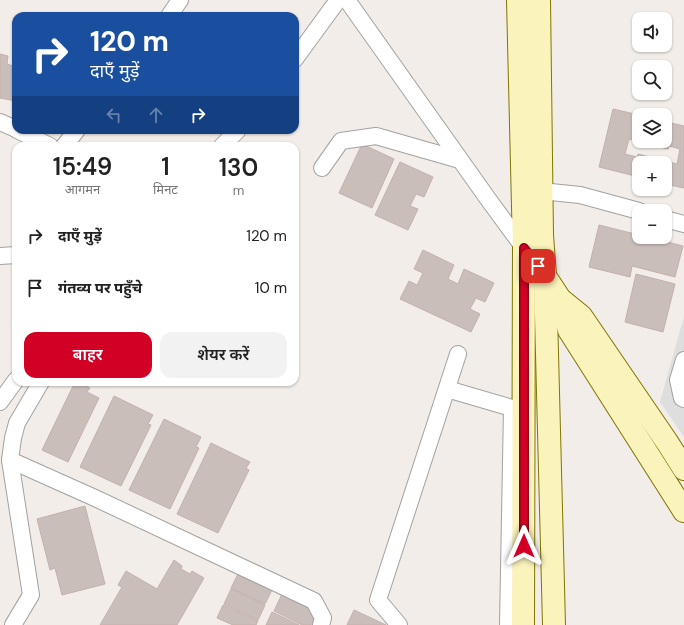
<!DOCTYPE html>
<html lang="hi">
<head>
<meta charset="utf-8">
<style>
  :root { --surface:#fff; --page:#f2f2f2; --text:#222; --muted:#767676; --accent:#d30026 }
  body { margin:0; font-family:"DM Sans","Noto Sans Devanagari",sans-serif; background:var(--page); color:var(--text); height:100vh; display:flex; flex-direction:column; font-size:15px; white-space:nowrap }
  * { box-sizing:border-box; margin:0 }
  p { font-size:13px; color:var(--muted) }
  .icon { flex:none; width:22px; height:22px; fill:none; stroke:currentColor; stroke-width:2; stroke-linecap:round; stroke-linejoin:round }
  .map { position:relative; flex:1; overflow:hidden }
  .side { position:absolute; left:12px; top:142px; width:287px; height:244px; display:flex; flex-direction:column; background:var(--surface); border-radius:12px; box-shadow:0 1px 3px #0004 }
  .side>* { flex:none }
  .hud { position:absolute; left:12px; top:12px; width:287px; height:122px; border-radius:12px; box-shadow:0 1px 3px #0004; background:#1a4fa0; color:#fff; overflow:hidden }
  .controls { position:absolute; left:632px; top:12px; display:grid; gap:8px }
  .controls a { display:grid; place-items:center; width:40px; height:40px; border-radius:8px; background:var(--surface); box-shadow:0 1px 3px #0004; font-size:20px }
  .pin { position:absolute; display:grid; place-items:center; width:34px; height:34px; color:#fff; margin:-17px; border-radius:8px; box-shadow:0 2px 6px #0006 }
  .me { position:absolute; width:44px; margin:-22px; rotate:0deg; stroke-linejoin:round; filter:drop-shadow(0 0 3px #0008) }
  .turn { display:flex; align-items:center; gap:14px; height:84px; padding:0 12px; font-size:18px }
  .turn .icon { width:52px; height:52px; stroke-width:2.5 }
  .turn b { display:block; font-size:28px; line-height:34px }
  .lanes { display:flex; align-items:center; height:38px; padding:0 12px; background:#0003; justify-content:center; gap:20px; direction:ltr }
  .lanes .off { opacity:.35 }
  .eta { display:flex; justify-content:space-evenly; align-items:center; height:68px; text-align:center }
  .eta b { font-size:24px; font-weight:600; line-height:28px }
  .action { display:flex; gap:8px; margin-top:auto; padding:8px 12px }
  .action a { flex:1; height:46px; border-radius:12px; background:var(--accent); color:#fff; font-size:16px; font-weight:600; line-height:46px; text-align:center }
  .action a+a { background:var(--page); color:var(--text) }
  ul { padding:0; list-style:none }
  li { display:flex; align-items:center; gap:12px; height:52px; padding:0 12px }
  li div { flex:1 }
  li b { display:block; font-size:15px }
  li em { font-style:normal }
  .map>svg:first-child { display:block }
  .residential { fill:#dfdede }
  .building { fill:#cabebb; stroke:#c4b0aa }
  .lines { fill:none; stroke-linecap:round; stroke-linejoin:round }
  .street-casing { stroke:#a2a2a2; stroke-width:18 }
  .secondary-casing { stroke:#7f7602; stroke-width:24 }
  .street { stroke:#fff; stroke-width:16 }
  .secondary { stroke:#fbf3bc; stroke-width:22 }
  .route-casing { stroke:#890019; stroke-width:10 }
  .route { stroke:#d30026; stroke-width:7 }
</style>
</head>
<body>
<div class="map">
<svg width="684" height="625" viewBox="0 0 684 625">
  <rect width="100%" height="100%" fill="#f2ede8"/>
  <path class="residential" d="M684,316V437L660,402Z"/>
  <g class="building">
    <path d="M0,54L8,56L7,64L16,67V101L0,98Z"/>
    <path d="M613,109L639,115V138L633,137V140L629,139L625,154L637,157L638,154L677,164L680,149L669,146L668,149L640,142L641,141H665V129L667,122L684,126V188L665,184V163H639V177L599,167Z"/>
    <path d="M362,144L394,159L372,208L339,193Z"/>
    <path d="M400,162L433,177L424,197L416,194L410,206L418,209L408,230L375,215Z"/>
    <path d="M599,225L639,235V237H648L683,246L675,277L632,266L630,277L589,267Z"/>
    <path d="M423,250L454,265L448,279L458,284L464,269L494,283L485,302L476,298L470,309L480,314L471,332L400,299L409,281L417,285L423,273L414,269Z"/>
    <path d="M636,274L675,284L663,332L625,322Z"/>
    <path d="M75,382H78L90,388L87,392L99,398L68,462L42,450Z"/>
    <path d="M114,396L153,415L148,424L151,425L121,486L80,467Z"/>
    <path d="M164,419L201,437L196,447L199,448L170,509L129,490Z"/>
    <path d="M211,443L250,462L246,468L249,470L218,533L177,514Z"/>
    <path d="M85,506L105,584L62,595L55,568L50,570L37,519Z"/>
    <path d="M174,560L182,566L181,569L190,574L192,571L204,578L177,625H100L122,587L118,585L126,571L157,589Z"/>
    <path d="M239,572L273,588L265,604L231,588Z"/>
    <path d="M231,589L265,605L258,620L224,604Z"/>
    <path d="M282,594L318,611L311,625H302L274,611Z"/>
    <path d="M223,605L258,621L256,625H233L217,618Z"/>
    <path d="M354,610L386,625H347Z"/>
    <path d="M272,612L299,625H266Z"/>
  </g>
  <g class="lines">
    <g class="street-casing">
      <g id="street">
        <path d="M347,0L488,199L524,248"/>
        <path d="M169,16L180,0"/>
        <path d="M295,59L338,0"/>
        <path d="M0,122L16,129"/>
        <path d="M17,130L50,146"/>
        <path d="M64,146L77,130"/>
        <path d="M222,146L238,130"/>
        <path d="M322,168L341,141L376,136L460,160"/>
        <path d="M541,191L580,195L639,211"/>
        <path d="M665,219L684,224"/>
        <path d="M0,256L16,255"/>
        <path d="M684,360L678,380L682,398L684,399"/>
        <path d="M447,389L512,408L508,625"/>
        <path d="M0,402L16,380"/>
        <path d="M10,460L95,498L314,601L323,618L321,625"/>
        <path d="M13,625L31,595L10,460L13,438L17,423L41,382"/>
        <path d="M399,625L378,600L458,354"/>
      </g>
    </g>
    <g class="secondary-casing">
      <g id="secondary">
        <path d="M518,0L524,248L523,625"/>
        <path d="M539,0L542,235L545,276L554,625"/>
        <path d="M545,276L560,299L569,330L684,511"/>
        <path d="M560,299L581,316L667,442L684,469"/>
      </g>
    </g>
    <use href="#street" class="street"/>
    <use href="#secondary" class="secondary"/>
  </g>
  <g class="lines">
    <g class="route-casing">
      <path id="route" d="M524,546V248L538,266"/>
    </g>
    <use href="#route" class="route"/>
  </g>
</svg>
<div class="controls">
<a><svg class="icon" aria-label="sound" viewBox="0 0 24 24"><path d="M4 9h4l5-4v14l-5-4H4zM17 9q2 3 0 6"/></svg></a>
<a><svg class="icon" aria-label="search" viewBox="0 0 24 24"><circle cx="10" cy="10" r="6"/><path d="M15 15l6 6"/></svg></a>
<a><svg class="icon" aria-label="layers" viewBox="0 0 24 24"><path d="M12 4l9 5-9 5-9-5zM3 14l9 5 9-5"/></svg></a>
<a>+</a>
<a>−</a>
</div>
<div class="pin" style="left:538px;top:266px;background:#d93025"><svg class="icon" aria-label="arrive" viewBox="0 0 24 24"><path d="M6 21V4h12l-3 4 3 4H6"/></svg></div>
<svg class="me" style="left:524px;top:546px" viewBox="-20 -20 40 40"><path d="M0-17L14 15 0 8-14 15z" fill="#d30026" stroke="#fff" stroke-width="4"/></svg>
<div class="hud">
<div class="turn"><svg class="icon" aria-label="right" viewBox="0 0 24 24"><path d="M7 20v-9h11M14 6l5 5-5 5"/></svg><div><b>120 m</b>दाएँ मुड़ें</div></div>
<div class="lanes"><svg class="icon off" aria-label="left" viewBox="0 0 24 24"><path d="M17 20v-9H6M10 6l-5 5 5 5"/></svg><svg class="icon off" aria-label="ahead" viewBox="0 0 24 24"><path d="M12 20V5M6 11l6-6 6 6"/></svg><svg class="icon" aria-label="right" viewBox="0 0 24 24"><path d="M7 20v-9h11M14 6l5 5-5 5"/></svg></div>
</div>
<section class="side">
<div class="eta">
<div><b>15:49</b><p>आगमन</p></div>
<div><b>1</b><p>मिनट</p></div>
<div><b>130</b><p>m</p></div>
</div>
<ul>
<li><svg class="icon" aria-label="right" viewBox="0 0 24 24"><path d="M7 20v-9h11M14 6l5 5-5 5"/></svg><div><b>दाएँ मुड़ें</b></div><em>120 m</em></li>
<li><svg class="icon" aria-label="arrive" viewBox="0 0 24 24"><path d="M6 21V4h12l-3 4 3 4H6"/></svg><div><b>गंतव्य पर पहुँचे</b></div><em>10 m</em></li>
</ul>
<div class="action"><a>बाहर</a><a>शेयर करें</a></div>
</section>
</div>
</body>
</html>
